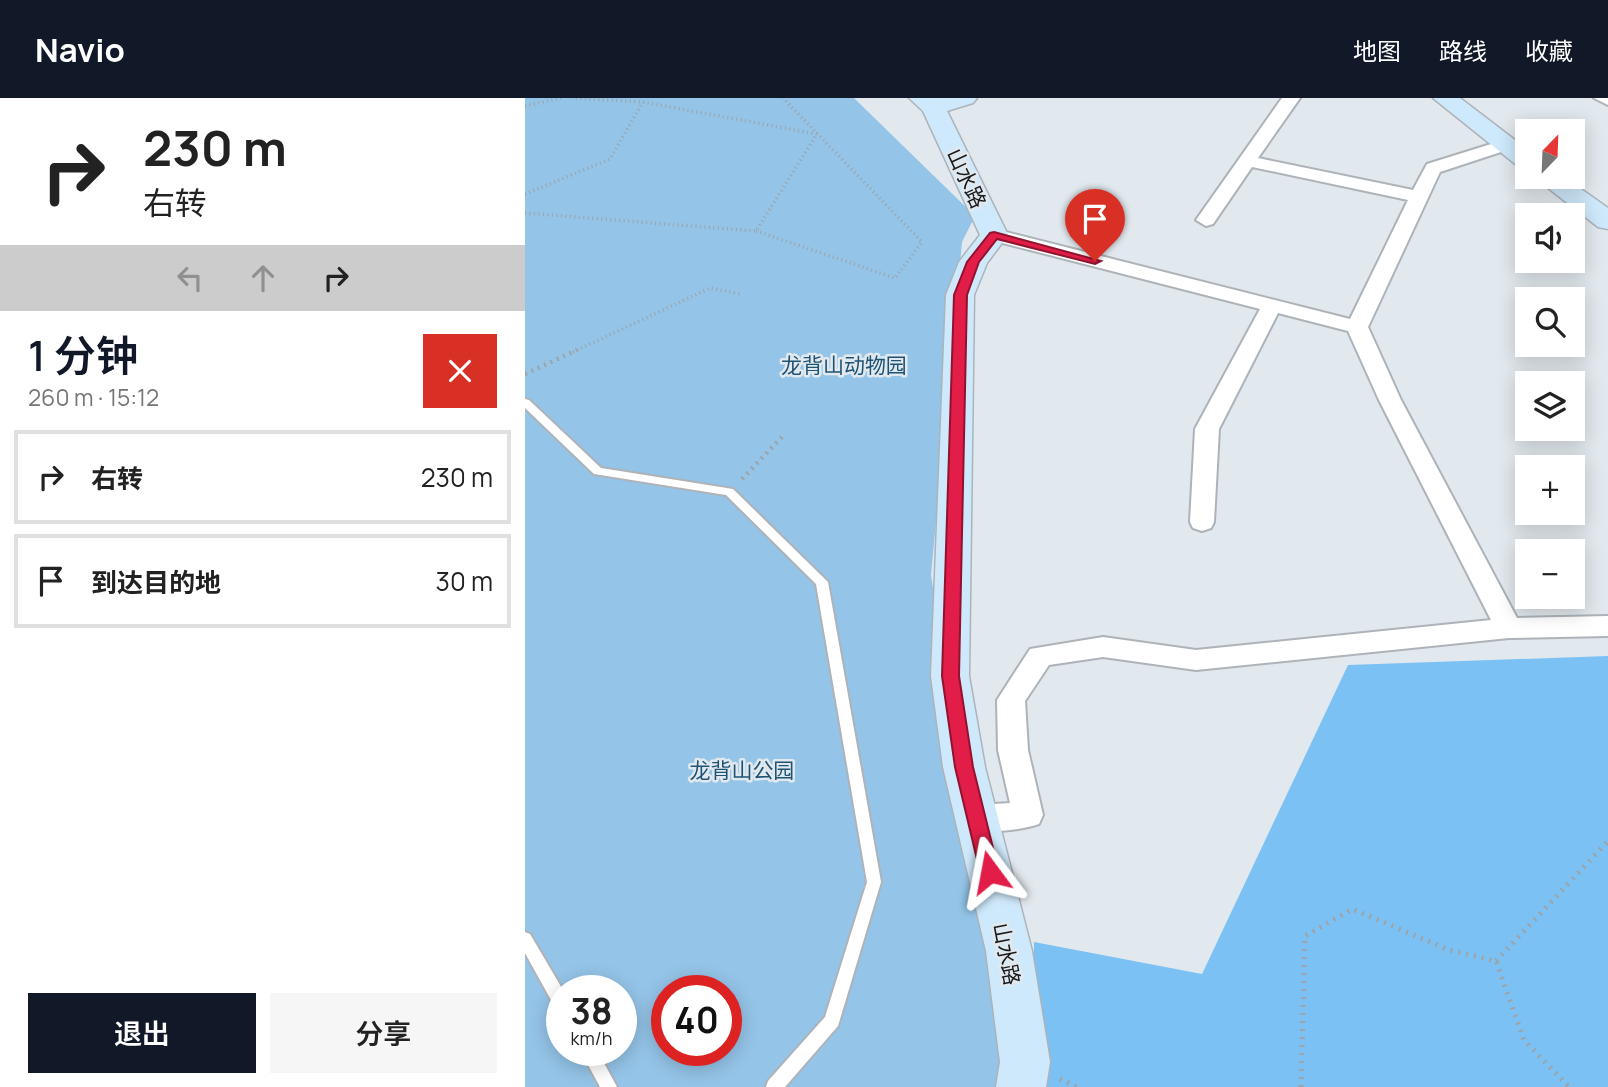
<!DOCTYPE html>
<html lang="zh">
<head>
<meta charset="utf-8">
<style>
  :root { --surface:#fff; --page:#f6f6f6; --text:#222; --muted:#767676; --line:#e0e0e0; --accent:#111827 }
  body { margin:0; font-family:Manrope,"Noto Sans SC",sans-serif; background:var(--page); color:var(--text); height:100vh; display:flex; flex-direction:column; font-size:26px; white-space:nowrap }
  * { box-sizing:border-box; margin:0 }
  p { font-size:23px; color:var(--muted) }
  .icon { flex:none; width:38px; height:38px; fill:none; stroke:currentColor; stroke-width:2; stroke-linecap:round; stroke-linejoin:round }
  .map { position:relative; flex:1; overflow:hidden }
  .panel { display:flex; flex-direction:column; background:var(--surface); width:525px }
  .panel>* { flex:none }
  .banner { background:#fff; color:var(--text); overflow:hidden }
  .needle { width:46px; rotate:23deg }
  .fabs { position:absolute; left:990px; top:21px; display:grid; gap:14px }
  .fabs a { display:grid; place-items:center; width:70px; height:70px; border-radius:0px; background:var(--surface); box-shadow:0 4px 18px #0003; font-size:35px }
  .speed { position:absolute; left:21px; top:877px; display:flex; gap:14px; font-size:35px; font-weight:700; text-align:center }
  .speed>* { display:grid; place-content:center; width:91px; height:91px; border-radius:50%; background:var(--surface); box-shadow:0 4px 18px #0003; line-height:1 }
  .speed small { font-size:18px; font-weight:400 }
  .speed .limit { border:10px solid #d22; background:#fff; color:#111 }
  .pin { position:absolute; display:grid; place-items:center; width:60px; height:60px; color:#fff; margin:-72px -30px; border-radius:50% 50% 50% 0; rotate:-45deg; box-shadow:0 0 7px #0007 }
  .pin .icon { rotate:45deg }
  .me { position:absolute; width:77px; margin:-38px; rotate:347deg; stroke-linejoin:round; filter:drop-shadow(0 0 5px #0008) }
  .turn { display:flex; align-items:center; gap:24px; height:147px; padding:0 28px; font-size:32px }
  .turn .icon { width:91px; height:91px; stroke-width:2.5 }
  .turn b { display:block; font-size:49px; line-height:60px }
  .lanes { display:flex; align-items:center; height:66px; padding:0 28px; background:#0003; justify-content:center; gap:35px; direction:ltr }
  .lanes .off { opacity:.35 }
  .round { display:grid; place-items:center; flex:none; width:74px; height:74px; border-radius:0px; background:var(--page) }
  .head { display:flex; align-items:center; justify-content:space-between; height:119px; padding:0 28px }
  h1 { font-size:42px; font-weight:600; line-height:52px; color:var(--accent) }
  .button { display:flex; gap:14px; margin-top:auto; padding:14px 28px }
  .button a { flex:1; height:80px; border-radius:0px; background:var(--accent); color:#fff; font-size:28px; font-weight:600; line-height:80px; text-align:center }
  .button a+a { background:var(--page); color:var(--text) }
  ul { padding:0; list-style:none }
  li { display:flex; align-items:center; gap:21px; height:94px; margin:0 14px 10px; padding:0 14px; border:4px solid var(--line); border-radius:0px }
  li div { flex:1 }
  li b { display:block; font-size:26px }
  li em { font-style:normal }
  header { display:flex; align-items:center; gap:42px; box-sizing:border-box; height:98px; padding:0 35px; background:var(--accent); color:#fff }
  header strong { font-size:33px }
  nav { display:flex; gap:38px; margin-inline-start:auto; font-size:24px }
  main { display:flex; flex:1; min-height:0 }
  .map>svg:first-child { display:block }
  .green { fill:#94c4e8; fill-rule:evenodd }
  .forest { fill:#7cc1f3 }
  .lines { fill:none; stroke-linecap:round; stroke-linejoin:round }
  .lane-casing { stroke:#adb3b8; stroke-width:4 }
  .street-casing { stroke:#adb3b8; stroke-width:4 }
  .secondary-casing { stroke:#adb3b8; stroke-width:3 }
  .path-far2 { stroke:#9da3a7; stroke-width:3.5; stroke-dasharray:1 3.5; stroke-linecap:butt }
  .path-far1 { stroke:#9da3a7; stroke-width:4.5; stroke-dasharray:2 5; stroke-linecap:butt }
  .path { stroke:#9da3a7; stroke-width:5; stroke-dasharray:2 6; stroke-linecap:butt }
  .lane { fill:#fff; fill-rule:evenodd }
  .street { fill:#fff; fill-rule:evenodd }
  .secondary { fill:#cee9fb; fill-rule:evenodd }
  .route { fill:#e11d48; stroke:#92132f; stroke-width:2 }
  .labels { text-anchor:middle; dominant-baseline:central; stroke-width:5; stroke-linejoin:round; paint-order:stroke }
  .street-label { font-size:21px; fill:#17191b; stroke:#e2e9ee }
  .park-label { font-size:21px; fill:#1f5375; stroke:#e2e9ee }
</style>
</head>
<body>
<header>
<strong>Navio</strong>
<nav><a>地图</a><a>路线</a><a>收藏</a></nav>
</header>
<main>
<section class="panel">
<div class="banner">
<div class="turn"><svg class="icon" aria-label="right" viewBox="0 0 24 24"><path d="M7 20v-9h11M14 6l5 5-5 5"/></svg><div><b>230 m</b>右转</div></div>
<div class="lanes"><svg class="icon off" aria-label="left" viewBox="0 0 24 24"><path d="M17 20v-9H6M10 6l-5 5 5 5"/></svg><svg class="icon off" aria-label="ahead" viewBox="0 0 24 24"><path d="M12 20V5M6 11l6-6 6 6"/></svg><svg class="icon" aria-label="right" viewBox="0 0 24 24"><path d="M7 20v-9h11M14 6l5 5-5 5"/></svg></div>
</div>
<div class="head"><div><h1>1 分钟</h1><p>260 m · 15:12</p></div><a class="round" style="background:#d93025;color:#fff"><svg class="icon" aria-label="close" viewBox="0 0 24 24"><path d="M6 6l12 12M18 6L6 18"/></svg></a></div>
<ul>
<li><svg class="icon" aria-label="right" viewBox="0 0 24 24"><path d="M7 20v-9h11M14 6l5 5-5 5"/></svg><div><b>右转</b></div><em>230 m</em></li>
<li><svg class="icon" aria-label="arrive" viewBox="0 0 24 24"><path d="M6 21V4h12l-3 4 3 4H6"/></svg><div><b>到达目的地</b></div><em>30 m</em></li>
</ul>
<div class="button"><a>退出</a><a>分享</a></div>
</section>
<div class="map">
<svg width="1083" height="989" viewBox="0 0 1083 989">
  <rect width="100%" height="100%" fill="#e2e9ee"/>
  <path class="green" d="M0,0H329L450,118L437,144L406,477L480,967L470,989H0ZM37,892H96V952H37ZM142,892H201V952H142Z"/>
  <path class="forest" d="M1083,558V989H506L509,844L677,876L823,567Z"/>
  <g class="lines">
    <g class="lane-casing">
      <g id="lane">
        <path d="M0,301L4,302L76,370L208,391L303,484L356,784L313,928L260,989H241L243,983L300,919L342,784L291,486L201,397L69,376L0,310Z"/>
        <path d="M0,834L5,836L38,892L37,913L31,911L0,855Z"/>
        <path d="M55,952H72L92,989H75Z"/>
      </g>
    </g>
    <g class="street-casing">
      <g id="street">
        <path d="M757,0H775L733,60L888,92L902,66L979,42L988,47L985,51L915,74L843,229L876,302L992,520L1083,518V538L984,540L671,572L578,559L524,567L500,603L503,652L518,717L514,726C493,733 462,736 441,729L437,720L441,711L452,707L485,705L473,652L472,602L505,551L578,539L671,552L966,522L854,302L823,233L753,215L694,331L689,424L686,430L677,433L668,430L665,424L670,331L735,211L462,141L459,137L469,131L825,221L883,102L727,69L688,126L681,128L671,122Z"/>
        <path d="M1069,0H1083V7Z"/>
      </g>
    </g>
    <g class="secondary-casing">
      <g id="secondary">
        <path d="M384,0H452L448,5L422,13L483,137L462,165L449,197L444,578L460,669L507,853L525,964L521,989H471L475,964L461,853L418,669L406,578L421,197L434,164L455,137L398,13Z"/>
        <path d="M908,0H935L1003,52V72L994,69Z"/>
        <path d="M1009,79H1039L1083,110V131L1073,129Z"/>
      </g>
    </g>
    <g class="path-far2">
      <path d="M0,8L36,0"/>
      <path d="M0,96L85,61L118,4"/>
      <path d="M0,115L231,133L292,36L118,4L47,0"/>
      <path d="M231,133L370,180L397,144L258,0"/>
      <path d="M48,254L185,190L215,196"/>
    </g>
    <g class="path-far1">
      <path d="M0,276L52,252"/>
      <path d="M217,381L258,338"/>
    </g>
    <g class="path">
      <path d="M971,863L1083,743"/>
      <path d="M535,981L552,989"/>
      <path d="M776,989L780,838L827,811L924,852L971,863L999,942L1044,989"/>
    </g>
    <use href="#lane" class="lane"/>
    <use href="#street" class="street"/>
    <use href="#secondary" class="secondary"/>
  </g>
  <path class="route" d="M469,134L576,163L570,166L472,141L454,164L442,197L434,578L448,669L474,774L471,779L465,782L458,779L455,774L430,669L417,578L429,197L442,164L465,135Z"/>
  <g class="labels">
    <g class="street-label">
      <text transform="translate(442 80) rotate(65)">山水路</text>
      <text transform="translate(482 856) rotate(79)">山水路</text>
    </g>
    <g class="park-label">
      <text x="319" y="267">龙背山动物园</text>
      <text x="217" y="672">龙背山公园</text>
    </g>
  </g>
</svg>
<div class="fabs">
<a><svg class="needle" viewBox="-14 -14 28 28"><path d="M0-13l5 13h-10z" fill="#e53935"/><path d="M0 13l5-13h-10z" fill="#767676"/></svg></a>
<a><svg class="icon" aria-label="sound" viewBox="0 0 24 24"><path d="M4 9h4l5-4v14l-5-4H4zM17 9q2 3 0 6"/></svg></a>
<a><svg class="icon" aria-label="search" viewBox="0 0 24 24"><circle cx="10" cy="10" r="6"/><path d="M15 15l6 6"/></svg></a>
<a><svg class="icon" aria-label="layers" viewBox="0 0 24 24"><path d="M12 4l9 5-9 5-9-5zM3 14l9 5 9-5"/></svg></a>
<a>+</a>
<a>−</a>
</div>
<div class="speed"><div>38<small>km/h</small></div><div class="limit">40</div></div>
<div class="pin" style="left:570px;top:163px;background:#d93025"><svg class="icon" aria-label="arrive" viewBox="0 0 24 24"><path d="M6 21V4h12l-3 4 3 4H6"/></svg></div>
<svg class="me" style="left:465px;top:774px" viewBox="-20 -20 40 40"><path d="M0-17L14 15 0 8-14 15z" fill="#e11d48" stroke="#fff" stroke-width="4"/></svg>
</div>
</main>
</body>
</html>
